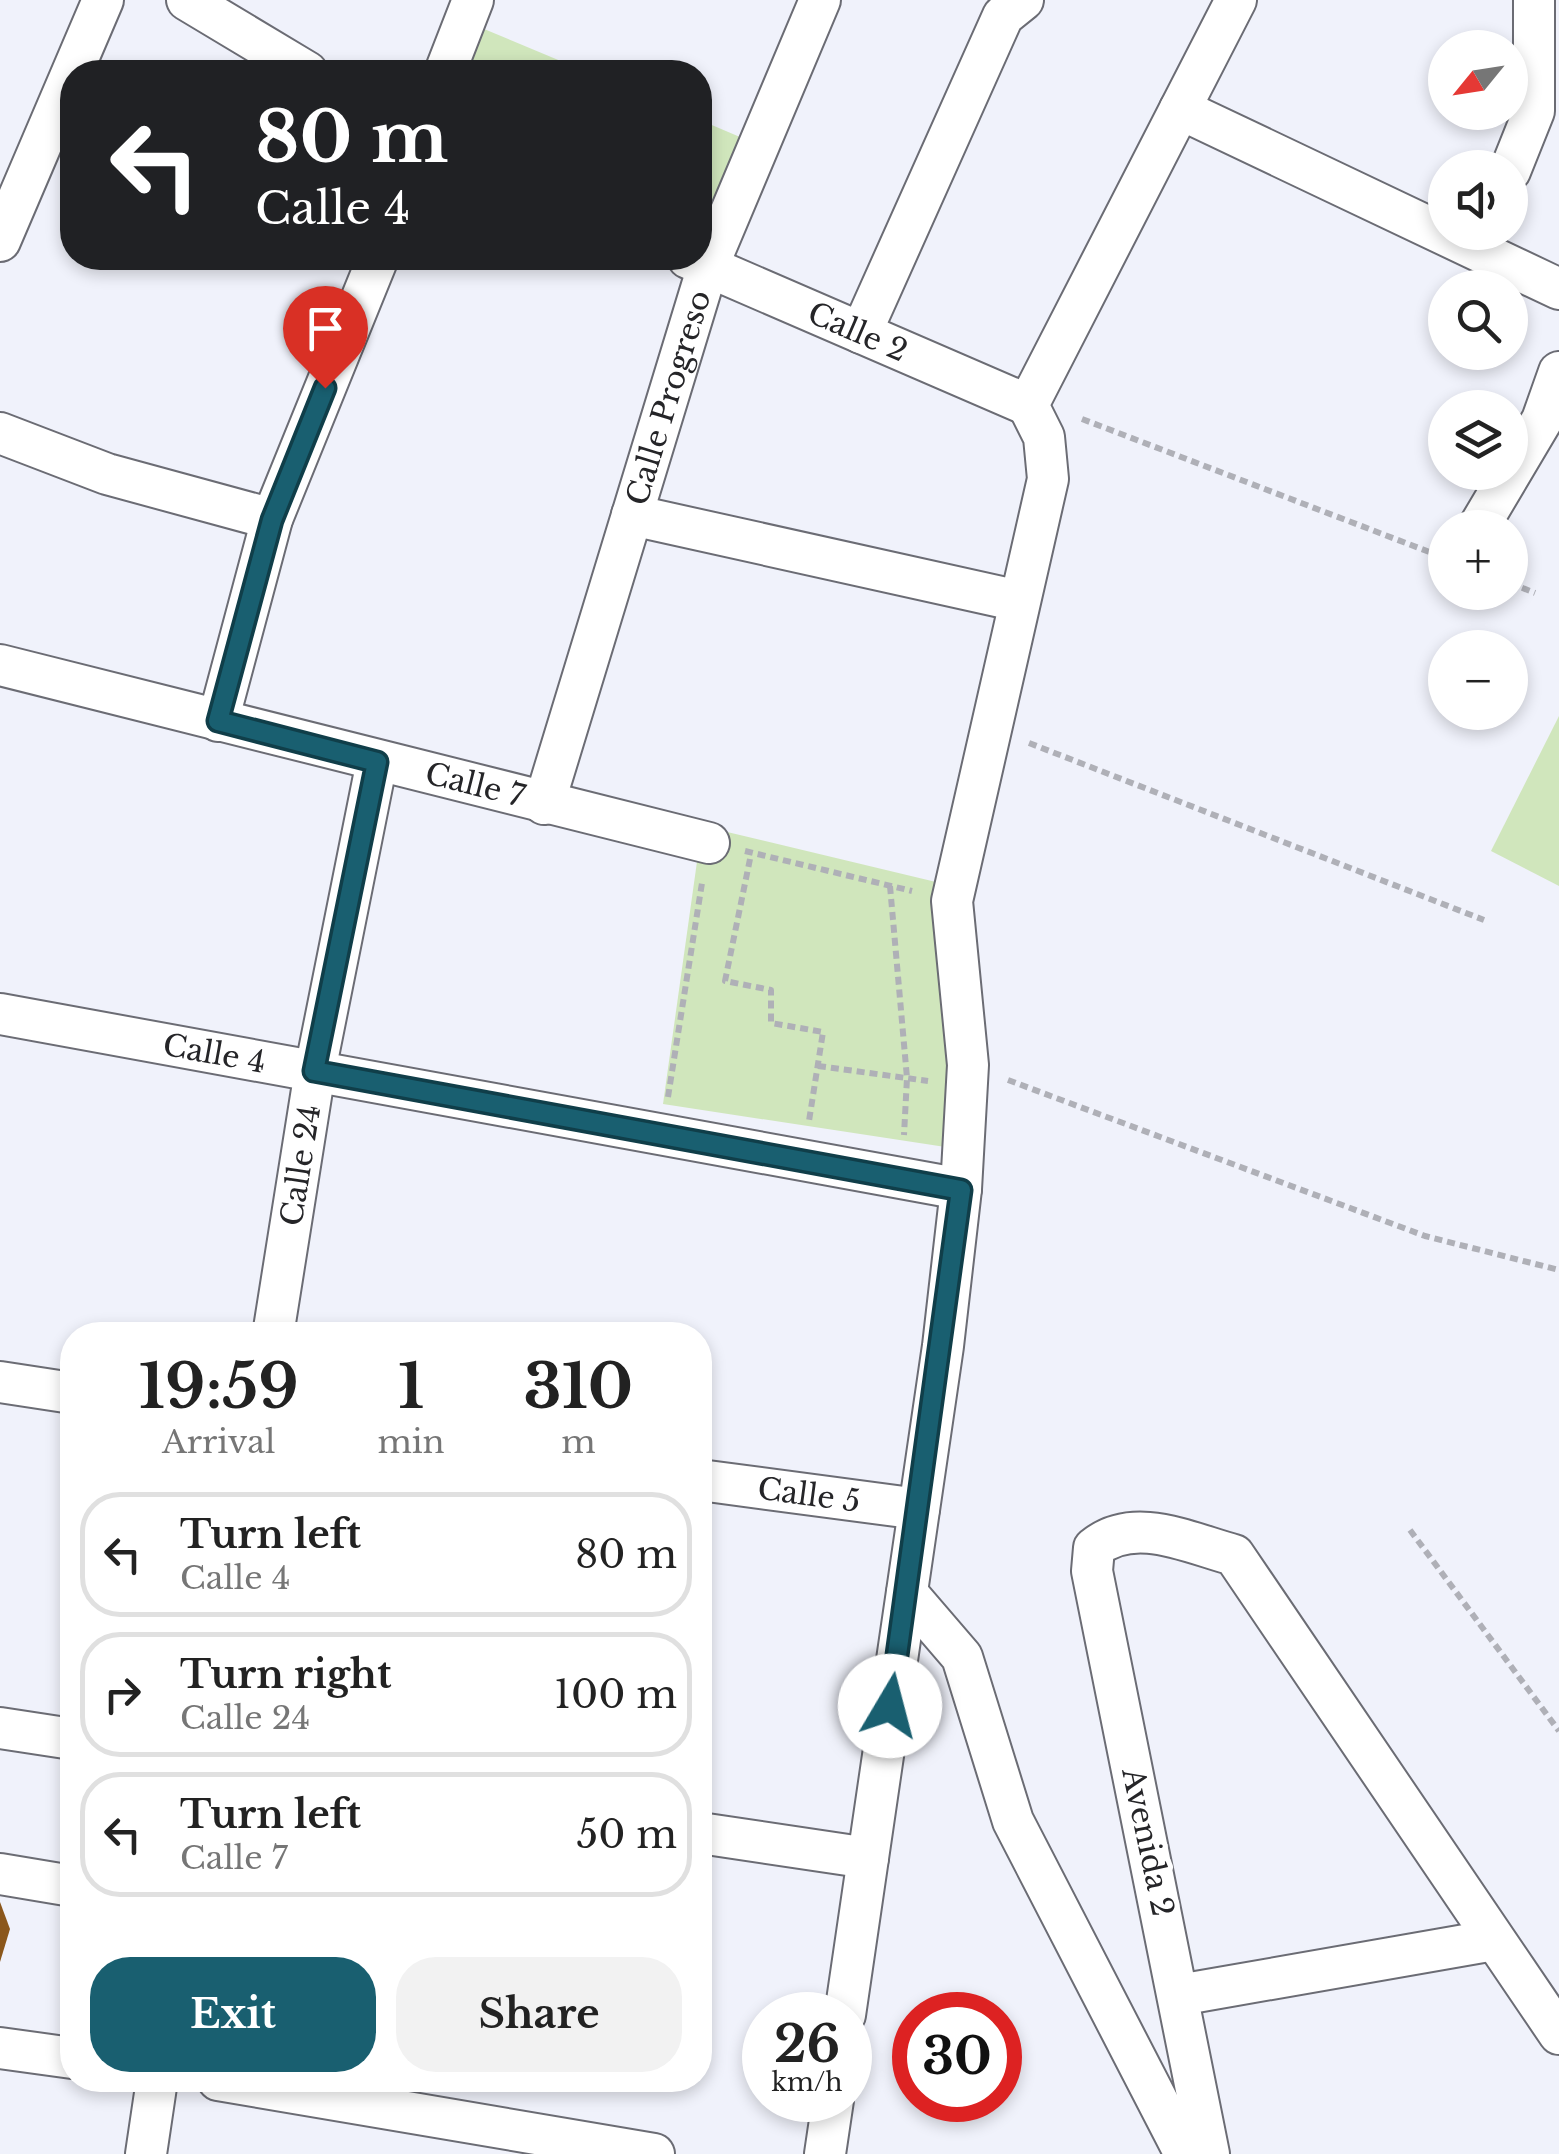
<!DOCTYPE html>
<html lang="en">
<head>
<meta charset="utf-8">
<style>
  :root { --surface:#fff; --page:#f2f2f2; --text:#222; --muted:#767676; --line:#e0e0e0; --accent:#195f70 }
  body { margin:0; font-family:"Libre Baskerville",serif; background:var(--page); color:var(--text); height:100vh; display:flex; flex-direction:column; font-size:38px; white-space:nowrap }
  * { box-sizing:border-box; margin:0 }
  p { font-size:32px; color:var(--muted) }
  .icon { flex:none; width:55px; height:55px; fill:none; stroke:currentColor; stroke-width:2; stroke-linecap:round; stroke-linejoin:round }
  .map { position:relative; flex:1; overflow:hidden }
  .details { position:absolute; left:60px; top:1322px; width:652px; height:770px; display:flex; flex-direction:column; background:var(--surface); border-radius:40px; box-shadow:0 5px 15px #0003 }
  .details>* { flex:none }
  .banner { position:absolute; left:60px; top:60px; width:652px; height:210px; border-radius:40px; box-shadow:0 5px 15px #0003; background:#202124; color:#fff; overflow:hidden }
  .needle { width:65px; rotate:240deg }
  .controls { position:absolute; left:1428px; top:30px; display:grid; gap:20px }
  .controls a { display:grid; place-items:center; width:100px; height:100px; border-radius:50%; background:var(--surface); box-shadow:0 5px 15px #0003; font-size:50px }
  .speed { position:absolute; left:742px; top:1992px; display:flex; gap:20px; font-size:50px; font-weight:700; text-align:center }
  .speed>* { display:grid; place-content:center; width:130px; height:130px; border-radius:50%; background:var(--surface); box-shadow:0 5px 15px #0003; line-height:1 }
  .speed small { font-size:25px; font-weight:400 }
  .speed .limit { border:15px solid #d22; background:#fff; color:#111 }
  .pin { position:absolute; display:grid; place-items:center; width:85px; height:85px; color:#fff; margin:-102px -42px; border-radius:50% 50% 50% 0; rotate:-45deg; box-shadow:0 0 10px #0007 }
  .pin .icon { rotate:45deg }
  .me { position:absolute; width:110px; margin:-55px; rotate:8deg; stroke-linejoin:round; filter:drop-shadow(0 0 8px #0008) }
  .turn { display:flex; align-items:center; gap:35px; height:210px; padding:0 30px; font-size:45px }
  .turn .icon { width:130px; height:130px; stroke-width:2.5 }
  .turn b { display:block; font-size:70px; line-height:85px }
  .eta { display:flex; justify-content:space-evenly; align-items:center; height:170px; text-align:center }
  .eta b { font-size:60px; font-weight:700; line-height:70px }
  .primary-button { display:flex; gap:20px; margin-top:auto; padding:20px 30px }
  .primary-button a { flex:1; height:115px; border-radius:40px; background:var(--accent); color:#fff; font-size:40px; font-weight:700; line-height:115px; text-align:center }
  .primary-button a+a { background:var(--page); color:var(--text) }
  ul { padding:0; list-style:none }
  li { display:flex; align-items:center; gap:30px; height:125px; margin:0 20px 15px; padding:0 10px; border:5px solid var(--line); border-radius:40px }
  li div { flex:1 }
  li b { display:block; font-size:38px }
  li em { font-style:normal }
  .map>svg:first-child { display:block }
  .green { fill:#d0e6bc }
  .building { fill:#8b571b }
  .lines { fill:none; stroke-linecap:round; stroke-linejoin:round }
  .street-casing { stroke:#6b6c74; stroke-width:44 }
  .path { stroke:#afb0b7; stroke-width:6; stroke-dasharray:8 5; stroke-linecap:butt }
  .street { stroke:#fff; stroke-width:40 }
  .route-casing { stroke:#103e49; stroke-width:25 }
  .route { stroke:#195f70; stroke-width:18 }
  .labels { text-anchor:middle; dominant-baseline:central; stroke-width:10; stroke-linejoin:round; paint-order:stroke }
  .street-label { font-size:30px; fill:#252528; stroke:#fff }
</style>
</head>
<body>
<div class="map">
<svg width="1559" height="2154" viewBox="0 0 1559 2154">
  <rect width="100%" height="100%" fill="#f0f2fb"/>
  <g class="green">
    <path d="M472,24L587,72H454Z"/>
    <path d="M700,120L740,137L700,230Z"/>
    <path d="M1559,716V886L1491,851Z"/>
    <path d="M702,826L936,882L952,1148L663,1104Z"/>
  </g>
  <path class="building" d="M0,1902L10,1929L0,1962Z"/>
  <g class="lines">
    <g class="street-casing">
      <g id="street">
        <path d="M187,0L307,72"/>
        <path d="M445,72L473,0"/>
        <path d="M1180,109L1559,289"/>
        <path d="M1510,171L1534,111V0"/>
        <path d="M0,241L103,0"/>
        <path id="s1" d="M688,258L1028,405"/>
        <path d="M861,333L1003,16L1023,0"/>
        <path d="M0,433L107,474L272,519"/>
        <path d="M632,515L1019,601"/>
        <path d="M1478,528L1542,420L1559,372"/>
        <path id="s2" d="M0,665L709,843"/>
        <path d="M218,721L272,519L378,258"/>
        <path id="s3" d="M544,804L708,266L820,0"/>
        <path id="s4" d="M0,1014L961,1189"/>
        <path id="s5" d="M273,1335L315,1071L377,761"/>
        <path d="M0,1382L72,1393"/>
        <path id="s6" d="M700,1480L919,1509"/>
        <path d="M907,1593L962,1657L1013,1821L1185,2154"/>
        <path d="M0,1728L72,1739"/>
        <path d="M700,1833L868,1858"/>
        <path d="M0,1874L72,1886"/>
        <path d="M1179,1995L1494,1940"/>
        <path d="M845,2015L943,1346L961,1189L968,1065L952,901L1048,479L1044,437L1028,405L1236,0"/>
        <path d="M0,2048L72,2058"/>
        <path d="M218,2080L654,2154"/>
        <path d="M146,2154L157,2080"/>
        <path d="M825,2154L833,2100"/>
        <path d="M1209,2154L1092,1571L1094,1548C1134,1515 1189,1543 1234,1555L1559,2034"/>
      </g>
    </g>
    <g class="path">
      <path d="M1082,419L1445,558"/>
      <path d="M1510,583L1535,593"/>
      <path d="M1029,743L1484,920"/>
      <path d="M745,851L912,891"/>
      <path d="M750,859L725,981L771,990V1023L823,1032L809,1121"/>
      <path d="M890,886L907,1078L904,1135"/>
      <path d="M818,1066L928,1081"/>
      <path d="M1008,1080L1425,1236L1559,1270"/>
      <path d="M668,1097L702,883"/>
      <path d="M1410,1530L1559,1731"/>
    </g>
    <use href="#street" class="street"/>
  </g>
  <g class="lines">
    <g class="route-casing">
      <path id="route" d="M325,388L272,520L218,721L377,762L314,1071L961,1190L890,1706"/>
    </g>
    <use href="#route" class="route"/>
  </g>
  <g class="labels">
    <g class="street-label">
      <text stroke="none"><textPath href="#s1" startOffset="185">Calle 2</textPath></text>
      <text stroke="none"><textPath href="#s3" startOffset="425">Calle Progreso</textPath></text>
      <text stroke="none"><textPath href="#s2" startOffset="490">Calle 7</textPath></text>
      <text stroke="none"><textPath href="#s4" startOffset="218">Calle 4</textPath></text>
      <text stroke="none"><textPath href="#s5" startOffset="172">Calle 24</textPath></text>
      <text stroke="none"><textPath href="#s6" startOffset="110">Calle 5</textPath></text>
      <text transform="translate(1148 1842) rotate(78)">Avenida 2</text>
    </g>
  </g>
</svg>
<div class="controls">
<a><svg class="needle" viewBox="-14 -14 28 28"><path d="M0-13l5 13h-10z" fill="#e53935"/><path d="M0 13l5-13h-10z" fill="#767676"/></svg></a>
<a><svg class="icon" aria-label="sound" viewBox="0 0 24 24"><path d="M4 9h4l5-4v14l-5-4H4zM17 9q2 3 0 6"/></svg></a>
<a><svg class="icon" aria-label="search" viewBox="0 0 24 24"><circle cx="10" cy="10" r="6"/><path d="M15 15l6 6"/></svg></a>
<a><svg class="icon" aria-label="layers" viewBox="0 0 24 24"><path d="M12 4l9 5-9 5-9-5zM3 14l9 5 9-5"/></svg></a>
<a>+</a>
<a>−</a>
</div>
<div class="speed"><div>26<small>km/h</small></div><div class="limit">30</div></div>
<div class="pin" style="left:325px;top:388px;background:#d93025"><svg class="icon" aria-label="arrive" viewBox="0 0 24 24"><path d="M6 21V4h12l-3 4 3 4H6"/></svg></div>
<svg class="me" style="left:890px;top:1706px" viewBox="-20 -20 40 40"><circle r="19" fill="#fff"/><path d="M0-13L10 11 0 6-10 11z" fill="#195f70"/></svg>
<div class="banner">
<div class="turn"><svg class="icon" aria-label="left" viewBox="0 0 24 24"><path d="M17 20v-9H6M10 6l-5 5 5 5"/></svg><div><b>80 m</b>Calle 4</div></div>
</div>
<section class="details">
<div class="eta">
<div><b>19:59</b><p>Arrival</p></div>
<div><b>1</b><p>min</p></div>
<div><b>310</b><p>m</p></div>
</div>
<ul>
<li><svg class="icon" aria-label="left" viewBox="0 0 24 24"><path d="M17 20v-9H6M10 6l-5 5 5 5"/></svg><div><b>Turn left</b><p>Calle 4</p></div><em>80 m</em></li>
<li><svg class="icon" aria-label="right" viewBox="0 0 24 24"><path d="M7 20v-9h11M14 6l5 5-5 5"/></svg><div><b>Turn right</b><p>Calle 24</p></div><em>100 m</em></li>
<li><svg class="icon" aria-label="left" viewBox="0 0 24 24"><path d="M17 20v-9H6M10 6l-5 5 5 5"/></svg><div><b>Turn left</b><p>Calle 7</p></div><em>50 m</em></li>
</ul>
<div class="primary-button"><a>Exit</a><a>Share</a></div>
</section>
</div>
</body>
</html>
